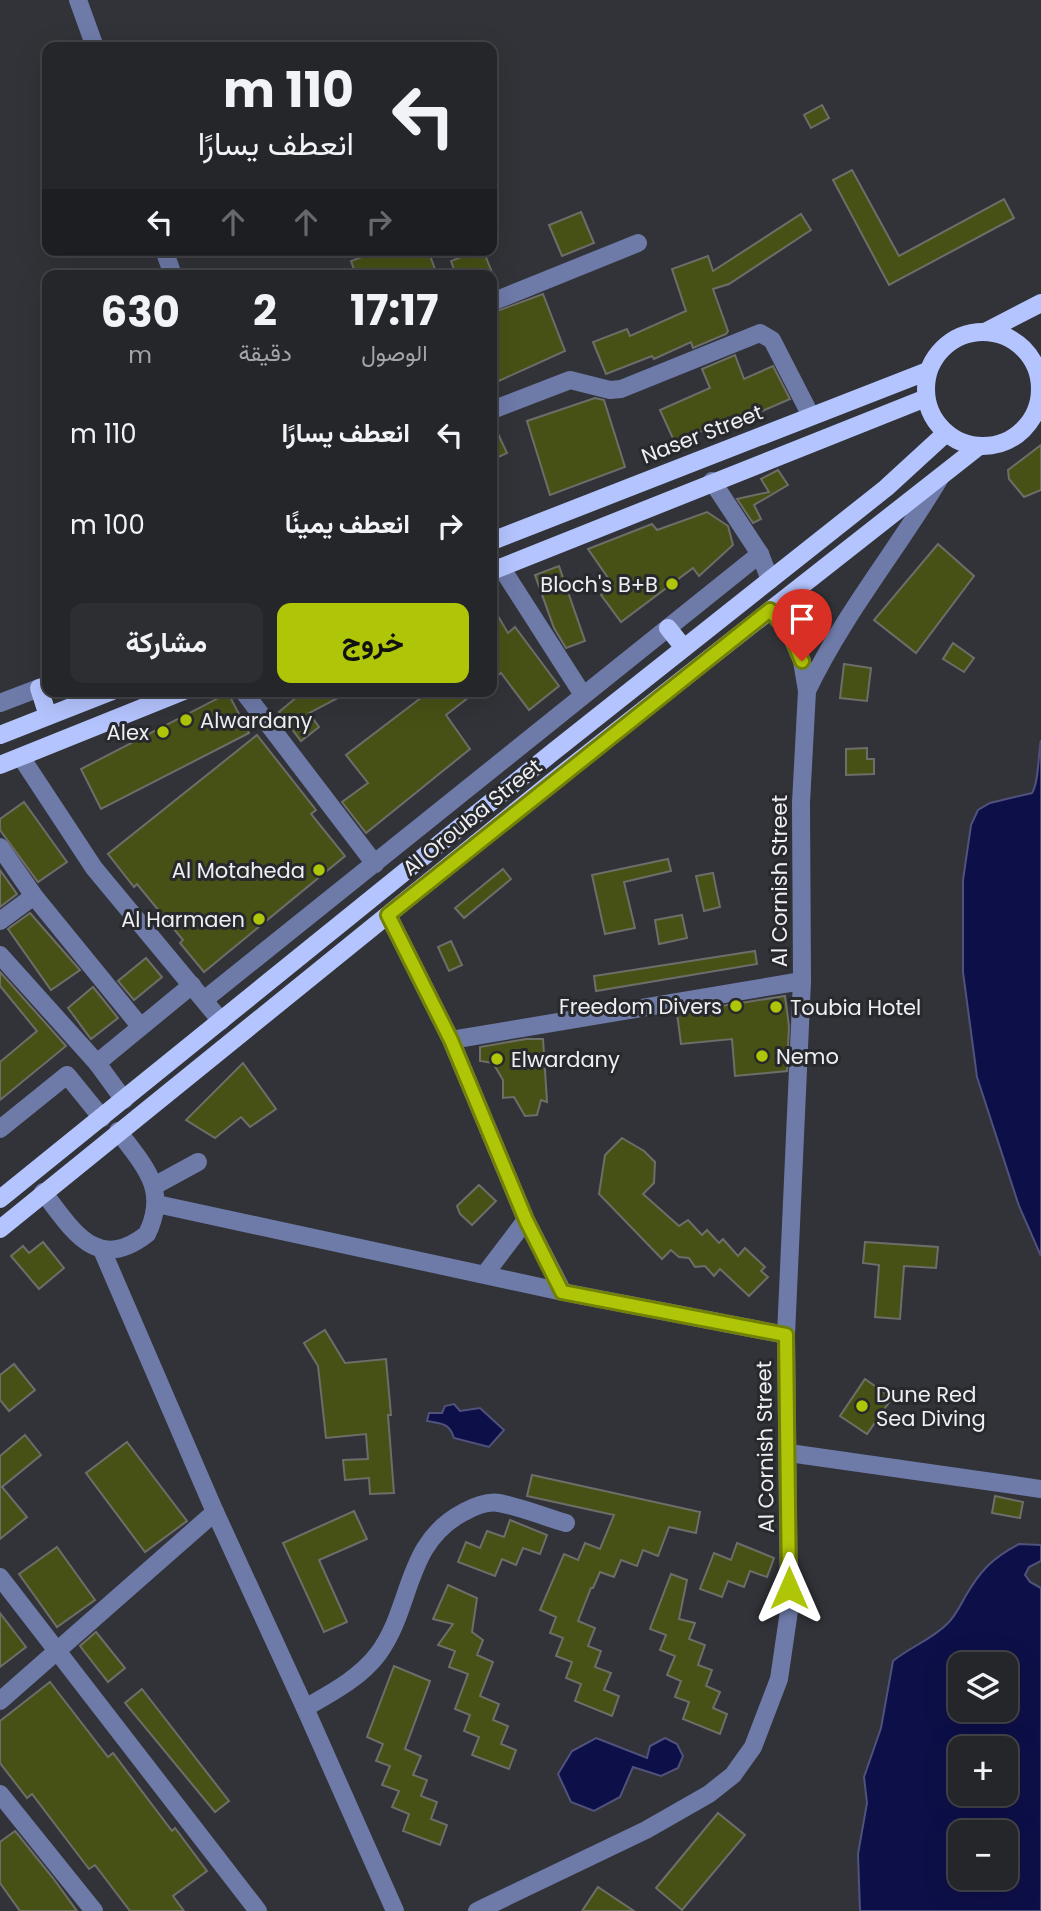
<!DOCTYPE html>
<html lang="ar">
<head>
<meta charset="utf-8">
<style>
  :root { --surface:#25262a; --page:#2d2e32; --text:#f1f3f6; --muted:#a3a5a8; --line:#424347; --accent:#afc508 }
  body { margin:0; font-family:Poppins,Vazirmatn,sans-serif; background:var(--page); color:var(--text); direction:rtl; height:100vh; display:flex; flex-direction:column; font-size:26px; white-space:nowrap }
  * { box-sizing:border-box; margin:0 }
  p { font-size:23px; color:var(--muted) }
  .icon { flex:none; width:38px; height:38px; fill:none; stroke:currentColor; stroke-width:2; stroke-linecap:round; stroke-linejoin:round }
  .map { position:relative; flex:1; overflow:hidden; direction:ltr }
  .details { position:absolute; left:42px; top:270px; width:455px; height:427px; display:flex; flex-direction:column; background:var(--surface); border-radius:14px; box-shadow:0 7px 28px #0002,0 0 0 2px var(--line); direction:rtl }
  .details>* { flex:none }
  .top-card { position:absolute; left:42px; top:42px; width:455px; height:214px; border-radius:14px; box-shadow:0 7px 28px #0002,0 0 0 2px var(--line); direction:rtl; background:#25262a; color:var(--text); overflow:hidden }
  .tools { position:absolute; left:948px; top:1652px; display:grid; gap:14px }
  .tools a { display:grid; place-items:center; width:70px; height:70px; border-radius:14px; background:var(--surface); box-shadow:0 7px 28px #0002,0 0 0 2px var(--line); font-size:35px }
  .pin { position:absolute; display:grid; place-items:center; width:60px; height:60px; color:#fff; margin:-72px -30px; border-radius:50% 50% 50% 0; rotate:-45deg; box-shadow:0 0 7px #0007 }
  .pin .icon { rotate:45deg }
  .me { position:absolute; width:77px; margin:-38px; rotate:0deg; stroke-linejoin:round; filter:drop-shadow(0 0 5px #0008) }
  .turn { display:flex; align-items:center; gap:24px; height:147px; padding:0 28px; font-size:32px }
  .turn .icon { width:91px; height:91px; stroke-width:2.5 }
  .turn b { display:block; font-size:49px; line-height:60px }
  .lanes { display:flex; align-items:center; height:66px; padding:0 28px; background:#0003; justify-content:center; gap:35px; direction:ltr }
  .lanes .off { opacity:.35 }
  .eta { display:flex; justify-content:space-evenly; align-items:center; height:119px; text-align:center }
  .eta b { font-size:42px; font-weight:700; line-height:49px }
  .cta { display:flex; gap:14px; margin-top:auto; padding:14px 28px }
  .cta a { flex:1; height:80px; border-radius:14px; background:var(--accent); color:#111; font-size:28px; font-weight:700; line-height:80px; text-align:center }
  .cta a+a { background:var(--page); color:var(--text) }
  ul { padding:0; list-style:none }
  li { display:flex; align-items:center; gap:21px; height:91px; padding:0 28px }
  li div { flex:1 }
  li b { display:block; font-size:26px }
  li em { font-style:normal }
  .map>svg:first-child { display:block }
  .water { fill:#0d0f48; stroke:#50527b; stroke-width:2; fill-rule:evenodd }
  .building { fill:#475115; stroke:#6d6e69; stroke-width:2 }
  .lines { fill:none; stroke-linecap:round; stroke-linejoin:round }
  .minor { stroke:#6e7ba9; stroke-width:18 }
  .major { stroke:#b4c4fe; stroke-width:18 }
  .route-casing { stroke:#728005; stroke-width:18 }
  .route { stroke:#afc508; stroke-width:12 }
  .poi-dot { fill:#afc508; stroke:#28292d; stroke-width:2.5 }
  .labels { text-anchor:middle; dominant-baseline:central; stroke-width:6; stroke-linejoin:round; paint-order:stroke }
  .street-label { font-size:21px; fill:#eeeff2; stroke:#28292d }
  .poi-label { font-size:21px; fill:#eeeff2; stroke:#28292d; text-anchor:end }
</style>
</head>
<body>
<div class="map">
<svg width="1041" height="1911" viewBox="0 0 1041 1911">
  <rect width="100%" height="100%" fill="#313338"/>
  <g class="water">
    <path d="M1041,740V1256L1019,1206L977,1077L963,972V880L971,825L978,810L990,803L1032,793C1039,782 1038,755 1041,740Z"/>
    <path d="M454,1404L460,1411L480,1408L504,1430L489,1447L454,1438C449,1422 441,1424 427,1421L429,1413H442L445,1406Z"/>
    <path d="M1019,1544L1041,1545V1561L1029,1567L1025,1575L1030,1582L1041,1588V1911H860L858,1854L867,1803L864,1777L881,1728L893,1661C910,1647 931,1640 947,1624C955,1617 960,1606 965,1597C980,1571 992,1558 1019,1544ZM1006,1664V1710H961V1664ZM961,1748H1006V1794H961ZM961,1832H1006V1878H961Z"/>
    <path d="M596,1738L647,1758L650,1746L665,1738L677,1744L683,1756L678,1768L661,1776L633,1767L620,1797L594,1811L571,1802L558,1774L572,1751Z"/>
  </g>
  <g class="building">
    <path d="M822,105L829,118L811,128L804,115Z"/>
    <path d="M852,170L899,256L1004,199L1014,218L889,285L833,180Z"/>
    <path d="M581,212L594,243L562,256L549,225Z"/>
    <path d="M801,214L811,230L729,284L713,289L728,331L726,334L693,348L691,342L654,359L652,356L606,374L593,342L627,329L630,336L686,311L672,269L708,256L713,271Z"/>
    <path d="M381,250H428L436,272L428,275H356L351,261Z"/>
    <path d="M479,250H483L498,287L492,290V275H456L451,261Z"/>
    <path d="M543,294L565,351L492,384V313Z"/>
    <path d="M735,355L744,379L773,366L790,399L725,427L723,422L675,443L660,410L710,388L702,369Z"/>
    <path d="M595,398L604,400L625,467L550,495L527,421Z"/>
    <path d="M492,421L507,453L492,460Z"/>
    <path d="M1041,445V490L1024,497L1009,479L1008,470Z"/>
    <path d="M778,470L788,485L754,505L761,519L753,523L737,499L769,492L761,479Z"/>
    <path d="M707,512L728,526L733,545L699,576L693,568L621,622L601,595L613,585L588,549L652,524L657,530Z"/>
    <path d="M938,544L974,576L916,653L874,620Z"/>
    <path d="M559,566L585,641L566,648L554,628L535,575Z"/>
    <path d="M492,606L508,633L515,627L559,686L529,710L501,673L492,680Z"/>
    <path d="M953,643L974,658L964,672L943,659Z"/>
    <path d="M844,664L871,668L867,701L840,698Z"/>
    <path d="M304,691H351L309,713L319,727L301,741L279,712Z"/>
    <path d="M430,691H477L446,715L470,749L366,833L342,802L368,783L346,755Z"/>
    <path d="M228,693L249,733L101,809L81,769Z"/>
    <path d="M257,735L316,810L311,814L345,856L204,972L180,943L183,940L137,884L134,887L108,854Z"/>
    <path d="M867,748V759H874V774L846,775V749Z"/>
    <path d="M24,802L67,862L38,882L0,830V819Z"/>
    <path d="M668,859L671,871L624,882L635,928L605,934L592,875Z"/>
    <path d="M503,869L511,879L464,918L455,908Z"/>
    <path d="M0,870L17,894L0,907Z"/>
    <path d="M713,873L720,907L704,911L696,876Z"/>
    <path d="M30,913L80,970L51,990L8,929Z"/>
    <path d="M682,915L687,938L659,944L655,920Z"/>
    <path d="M451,941L462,965L449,971L438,947Z"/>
    <path d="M755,951L757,964L596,991L594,976Z"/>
    <path d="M146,958L162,977L134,1000L118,981Z"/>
    <path d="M0,972L66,1046L0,1100V1062L37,1031L0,986Z"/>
    <path d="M93,987L118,1018L91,1039L68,1008Z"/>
    <path d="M785,996L789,1026L787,1071L735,1076L732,1039L681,1044L677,1013Z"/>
    <path d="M526,1039H543L547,1102L541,1100L537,1115L525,1116L514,1097L503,1098V1080L493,1063L480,1061V1047Z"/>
    <path d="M243,1063L276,1109L250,1127L241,1117L215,1138L186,1120Z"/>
    <path d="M622,1138L644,1151L655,1162L654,1183L643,1194L679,1226L688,1220L702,1235L707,1230L719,1243L723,1239L738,1256L745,1248L765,1267L761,1271L768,1277L749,1296L720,1269L714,1276L705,1266L695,1267L689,1258L679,1257L671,1250L662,1259L599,1194L605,1155Z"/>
    <path d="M479,1185L496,1201L472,1225L460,1214L457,1206Z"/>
    <path d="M43,1242L64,1268L39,1289L11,1256L23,1246L29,1253Z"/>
    <path d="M865,1242L938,1247L936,1268L904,1266L900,1319L875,1317L879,1265L863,1263Z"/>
    <path d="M325,1330L345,1363L386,1359L391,1415H388L394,1493L370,1494L369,1478L345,1480L343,1460L368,1459L366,1434L326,1438L318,1366L304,1343Z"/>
    <path d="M14,1364L35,1390L9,1411L0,1400V1375Z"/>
    <path d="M865,1379L892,1398L867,1434L840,1416Z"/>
    <path d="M25,1435L41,1455L2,1487L27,1517L0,1539V1456Z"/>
    <path d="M127,1442L187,1521L145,1552L86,1473Z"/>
    <path d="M532,1475L700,1512L696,1533L669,1527L658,1556L643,1550L637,1566L621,1560L614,1577L600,1572L593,1588H591L578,1621L595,1628L588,1646L601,1651L595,1667L611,1673L604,1690L619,1696L612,1716L575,1701L581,1684L566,1678L572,1662L556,1656L563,1638L550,1633L556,1617L540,1610L564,1554L578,1560L585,1543L600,1549L614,1515L527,1496Z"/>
    <path d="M995,1496L1023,1502L1020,1518L992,1513Z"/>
    <path d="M354,1511L367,1539L319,1560L347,1622L324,1632L283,1543Z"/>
    <path d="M510,1520L547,1535L540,1554L523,1548L516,1565L502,1559L495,1576L458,1562L466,1542L480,1548L487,1531L504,1537Z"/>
    <path d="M737,1543L774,1558L767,1577L750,1571L744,1587L728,1581L722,1597L700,1589L714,1553L731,1560Z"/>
    <path d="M57,1547L95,1600L57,1627L19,1574Z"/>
    <path d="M671,1574L687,1580L679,1619L695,1623L689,1639L705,1645L698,1665L712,1670L706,1686L720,1692L713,1708L727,1714L720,1734L683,1719L689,1702L675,1697L681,1681L667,1675L675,1656L660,1650L666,1635L650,1629Z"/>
    <path d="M448,1585L477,1598L472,1632L483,1640L477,1655L493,1662L480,1696L499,1704L493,1720L508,1726L501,1744L516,1750L509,1769L472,1755L479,1737L464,1731L470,1715L455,1709L468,1674L449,1667L455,1651L438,1645L453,1624L433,1619Z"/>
    <path d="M0,1613L26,1647L0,1667Z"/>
    <path d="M96,1632L125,1668L108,1682L80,1646Z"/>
    <path d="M394,1666L430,1681L405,1749L421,1756L413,1775L427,1780L421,1796L437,1802L431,1819L447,1825L440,1845L403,1831L409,1814L392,1807L399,1791L382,1785L390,1766L376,1761L383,1744L367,1737Z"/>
    <path d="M50,1682L108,1757L113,1753L172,1831L175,1828L207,1871L173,1896L184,1911H130L95,1865L89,1869L32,1794L27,1798L0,1763V1721Z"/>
    <path d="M142,1689L229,1801L215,1812L125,1703Z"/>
    <path d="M718,1813L745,1835L682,1910L656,1888Z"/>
    <path d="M15,1831L53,1878L77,1911H20L0,1883V1842Z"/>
    <path d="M598,1887L634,1911H582Z"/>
  </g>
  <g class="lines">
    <g class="minor">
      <path d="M78,0L95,47"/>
      <path d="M164,250L173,275"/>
      <path d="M492,302L638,243"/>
      <path d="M492,410L570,380L610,390L621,389L760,333L772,340L811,416"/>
      <path d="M712,481L760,554L770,580"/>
      <path d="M501,567L583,695"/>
      <path d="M243,691L375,864"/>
      <path d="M807,691C843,615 897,550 940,478"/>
      <path d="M0,703L47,685"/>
      <path d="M21,757L94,868L221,1021"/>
      <path d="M0,847L34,896L140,1026"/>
      <path d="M388,915L451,1040L526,1220L563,1292"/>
      <path d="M0,921L34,896"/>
      <path d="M0,955L97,1063L124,1100"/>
      <path d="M204,1000L760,554"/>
      <path d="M451,1040L802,981"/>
      <path d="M97,1063L192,985"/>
      <path d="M0,1129L67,1075L102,1118"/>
      <path d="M154,1186L198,1162"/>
      <path d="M43,1192C72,1229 96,1274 147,1234C169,1189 144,1166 118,1131"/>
      <path d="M157,1204L563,1292L786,1335"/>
      <path d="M102,1250L215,1512L305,1708L395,1911"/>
      <path d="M485,1274L526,1220"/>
      <path d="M789,1453L1041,1489"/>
      <path d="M0,1577L258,1911"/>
      <path d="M0,1701L215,1512"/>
      <path d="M305,1708C331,1693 360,1678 378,1654C413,1607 404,1543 464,1512C475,1506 487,1501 499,1503C522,1507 544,1517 566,1523"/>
      <path d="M0,1794L94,1911"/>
      <path d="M477,1911L646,1830L709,1794L733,1775L753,1747L779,1679L789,1611L786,1335L802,981L801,803L807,691L802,661L790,633L770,610"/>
    </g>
    <g class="major">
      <path d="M985,332L1041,303"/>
      <circle cx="983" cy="389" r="57"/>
      <path d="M492,541L928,371"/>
      <path d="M492,571L926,398"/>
      <path d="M668,628L684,648"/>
      <path d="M39,688L48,716"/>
      <path d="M0,735L112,691"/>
      <path d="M0,765L184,691"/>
      <path d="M0,1199L553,752L886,488L946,433"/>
      <path d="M0,1229L553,781L978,447"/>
    </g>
  </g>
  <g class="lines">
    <g class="route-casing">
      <path id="route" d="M789,1588L786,1335L562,1292L526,1220L451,1040L388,915L770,610L790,633L802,661"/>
    </g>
    <use href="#route" class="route"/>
  </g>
  <g class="poi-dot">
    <circle cx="672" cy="584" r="7"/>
    <circle cx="186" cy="720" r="7"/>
    <circle cx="163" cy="732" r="7"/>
    <circle cx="319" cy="870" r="7"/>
    <circle cx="259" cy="919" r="7"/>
    <circle cx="736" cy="1006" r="7"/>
    <circle cx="776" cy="1007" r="7"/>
    <circle cx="762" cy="1056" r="7"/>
    <circle cx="497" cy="1059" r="7"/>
    <circle cx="862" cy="1406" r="7"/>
  </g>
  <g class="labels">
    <g class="street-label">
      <text transform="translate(702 434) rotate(-21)">Naser Street</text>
      <text transform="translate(472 817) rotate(-39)">Al Orouba Street</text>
      <text transform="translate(779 881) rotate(-90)">Al Cornish Street</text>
      <text transform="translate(765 1447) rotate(-91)">Al Cornish Street</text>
    </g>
    <g class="poi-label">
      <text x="658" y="584">Bloch's B+B</text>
      <text x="200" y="720" text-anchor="start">Alwardany</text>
      <text x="149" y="732">Alex</text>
      <text x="305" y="870">Al Motaheda</text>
      <text x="245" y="919">Al Harmaen</text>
      <text x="722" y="1006">Freedom Divers</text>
      <text x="790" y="1007" text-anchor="start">Toubia Hotel</text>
      <text x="776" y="1056" text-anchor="start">Nemo</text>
      <text x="511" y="1059" text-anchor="start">Elwardany</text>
      <text x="876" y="1394" text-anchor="start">Dune Red<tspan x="876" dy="24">Sea Diving</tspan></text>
    </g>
  </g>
</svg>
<div class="tools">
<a><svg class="icon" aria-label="layers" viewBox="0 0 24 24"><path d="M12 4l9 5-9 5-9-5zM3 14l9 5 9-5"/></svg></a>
<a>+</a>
<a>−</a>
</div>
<div class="pin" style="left:802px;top:661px;background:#d93025"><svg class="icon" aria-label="arrive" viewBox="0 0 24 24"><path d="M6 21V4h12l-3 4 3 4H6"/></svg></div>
<svg class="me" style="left:789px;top:1588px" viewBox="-20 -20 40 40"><path d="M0-17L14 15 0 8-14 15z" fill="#afc508" stroke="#fff" stroke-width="4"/></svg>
<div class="top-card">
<div class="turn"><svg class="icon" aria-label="left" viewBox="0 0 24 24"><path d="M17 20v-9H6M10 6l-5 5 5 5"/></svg><div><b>110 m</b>انعطف يسارًا</div></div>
<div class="lanes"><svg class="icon" aria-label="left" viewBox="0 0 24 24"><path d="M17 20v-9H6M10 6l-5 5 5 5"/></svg><svg class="icon off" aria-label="ahead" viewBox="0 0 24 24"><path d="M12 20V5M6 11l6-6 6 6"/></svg><svg class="icon off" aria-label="ahead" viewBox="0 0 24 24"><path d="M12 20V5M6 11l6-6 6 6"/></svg><svg class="icon off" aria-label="right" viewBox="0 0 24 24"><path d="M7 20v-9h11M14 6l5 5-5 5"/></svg></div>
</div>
<section class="details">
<div class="eta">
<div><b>17:17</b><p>الوصول</p></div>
<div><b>2</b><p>دقيقة</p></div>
<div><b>630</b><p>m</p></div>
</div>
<ul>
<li><svg class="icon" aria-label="left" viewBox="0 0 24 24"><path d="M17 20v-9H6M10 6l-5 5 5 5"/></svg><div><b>انعطف يسارًا</b></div><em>110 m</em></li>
<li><svg class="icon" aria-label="right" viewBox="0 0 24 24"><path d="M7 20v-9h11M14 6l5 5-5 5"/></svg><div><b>انعطف يمينًا</b></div><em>100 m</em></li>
</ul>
<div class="cta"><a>خروج</a><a>مشاركة</a></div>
</section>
</div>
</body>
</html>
